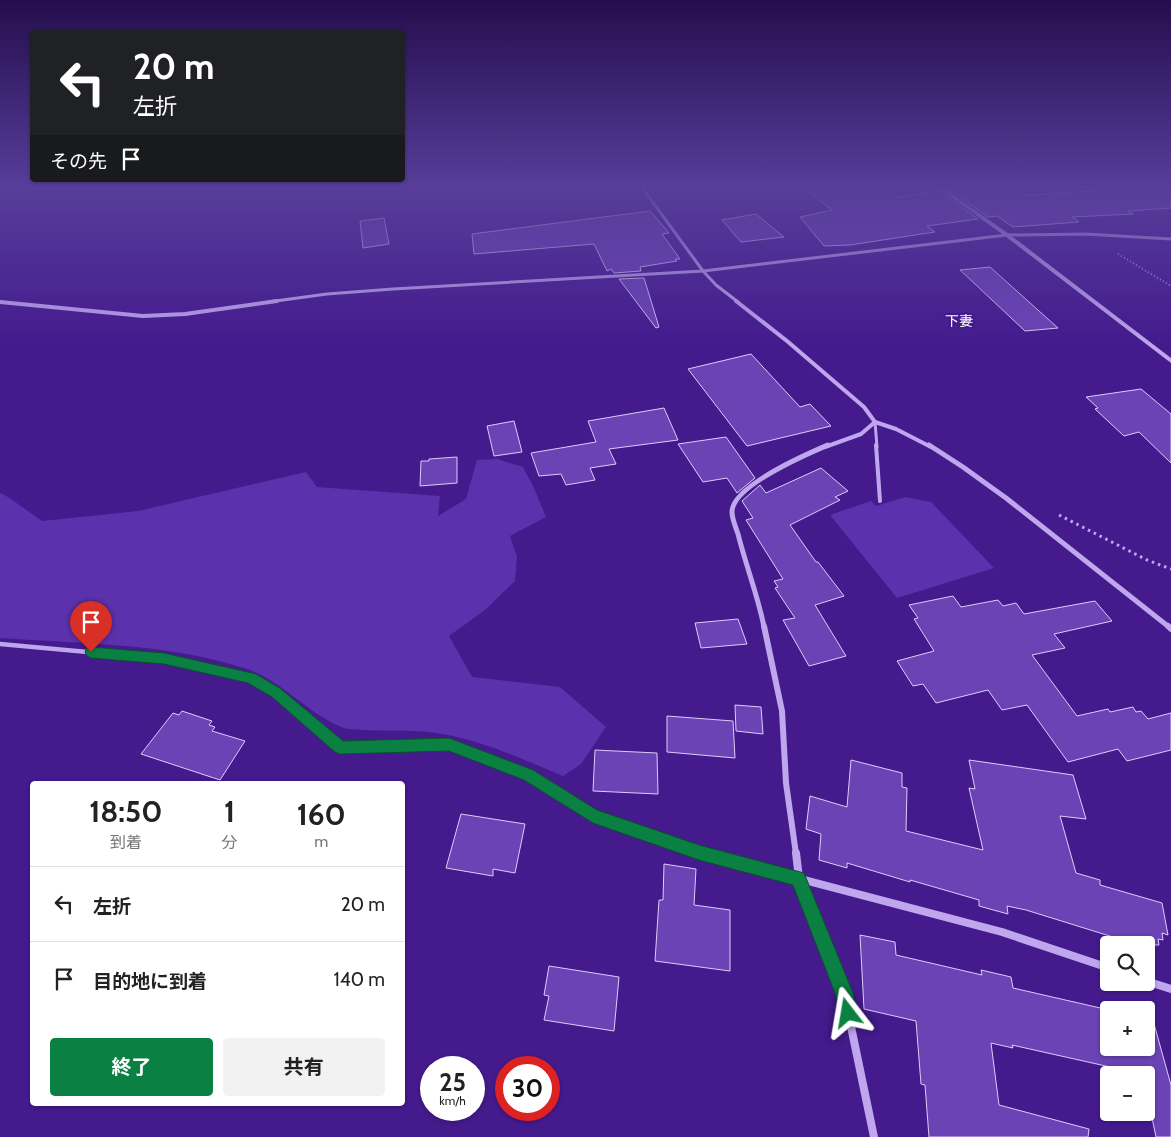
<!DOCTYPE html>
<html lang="ja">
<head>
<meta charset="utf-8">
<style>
  :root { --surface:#fff; --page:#f2f2f2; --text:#222; --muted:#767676; --line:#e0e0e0; --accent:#0b8043 }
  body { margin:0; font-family:Cabin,"Noto Sans JP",sans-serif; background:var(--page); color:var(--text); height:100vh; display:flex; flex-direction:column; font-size:19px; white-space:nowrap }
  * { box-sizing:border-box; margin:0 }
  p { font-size:16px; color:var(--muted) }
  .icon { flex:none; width:28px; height:28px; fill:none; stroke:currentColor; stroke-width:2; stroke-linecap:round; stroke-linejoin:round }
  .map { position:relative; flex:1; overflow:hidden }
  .sheet { position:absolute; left:30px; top:781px; width:375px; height:325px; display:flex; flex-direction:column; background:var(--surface); border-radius:5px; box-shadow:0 1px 4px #0004 }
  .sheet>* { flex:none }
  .top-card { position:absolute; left:30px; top:30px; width:375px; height:152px; border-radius:5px; box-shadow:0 1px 4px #0004; background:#202124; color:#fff; overflow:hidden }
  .controls { position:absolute; left:1100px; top:936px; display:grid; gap:10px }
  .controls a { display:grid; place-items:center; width:55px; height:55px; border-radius:5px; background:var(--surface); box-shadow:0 1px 4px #0004; font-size:25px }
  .speed { position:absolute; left:420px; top:1056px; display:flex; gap:10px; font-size:25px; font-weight:700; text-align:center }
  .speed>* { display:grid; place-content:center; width:65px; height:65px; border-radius:50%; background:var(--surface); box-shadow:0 1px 4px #0004; line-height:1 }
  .speed small { font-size:12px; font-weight:400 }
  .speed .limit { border:8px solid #d22; background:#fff; color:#111 }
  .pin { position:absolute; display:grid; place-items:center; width:42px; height:42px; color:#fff; margin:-51px -21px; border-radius:50% 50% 50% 0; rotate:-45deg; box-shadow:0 0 5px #0007 }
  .pin .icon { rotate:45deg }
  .me { position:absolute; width:55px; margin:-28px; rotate:346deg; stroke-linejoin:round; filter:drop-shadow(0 0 4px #0008) }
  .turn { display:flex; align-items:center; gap:18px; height:105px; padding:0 20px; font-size:22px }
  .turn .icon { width:65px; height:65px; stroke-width:2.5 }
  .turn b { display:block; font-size:35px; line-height:42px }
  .then { display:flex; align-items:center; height:48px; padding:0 20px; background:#0003; gap:10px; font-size:19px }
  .eta { display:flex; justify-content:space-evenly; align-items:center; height:85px; text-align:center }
  .eta b { font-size:30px; font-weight:700; line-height:35px }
  .button { display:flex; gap:10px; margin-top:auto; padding:10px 20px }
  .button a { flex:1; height:58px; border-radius:5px; background:var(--accent); color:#fff; font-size:20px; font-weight:700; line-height:58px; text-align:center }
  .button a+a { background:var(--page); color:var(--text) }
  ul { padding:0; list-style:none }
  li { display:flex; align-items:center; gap:15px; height:75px; padding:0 20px; border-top:1px solid var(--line) }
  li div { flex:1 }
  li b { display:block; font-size:19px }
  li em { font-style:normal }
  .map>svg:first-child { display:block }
  .green { fill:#5b31ad }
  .building { fill:#6b43b5; stroke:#dccdfa }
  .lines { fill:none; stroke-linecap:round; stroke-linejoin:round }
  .path-far1 { stroke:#bfa7ee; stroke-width:2; stroke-dasharray:1 2.5; stroke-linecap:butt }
  .path { stroke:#bfa7ee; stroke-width:3; stroke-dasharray:2.5 4; stroke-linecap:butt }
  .service-far2 { stroke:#bfa7ee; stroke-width:3 }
  .service-far1 { stroke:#bfa7ee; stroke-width:4 }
  .service { stroke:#bfa7ee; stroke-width:4.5 }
  .minor-far4 { stroke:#bfa7ee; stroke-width:3 }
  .minor-far3 { stroke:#bfa7ee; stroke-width:4 }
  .minor-far2 { stroke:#bfa7ee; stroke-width:5 }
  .minor-far1 { stroke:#bfa7ee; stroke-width:6 }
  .minor { stroke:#bfa7ee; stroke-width:8 }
  .tertiary { fill:#bfa7ee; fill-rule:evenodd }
  .route { fill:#0b8043; stroke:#07532c }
  .labels { text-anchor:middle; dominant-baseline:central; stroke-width:4; stroke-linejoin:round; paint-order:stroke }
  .far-neighbourhood-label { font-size:14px; fill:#fff; stroke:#441a8d }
</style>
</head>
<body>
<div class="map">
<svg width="1171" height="1137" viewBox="0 0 1171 1137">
  <rect width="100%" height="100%" fill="#441a8d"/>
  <g class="green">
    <path d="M497,459L523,467L534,488L546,517L510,536L517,557L515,581L485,610L449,636L472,677L560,687L606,727L581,764L563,776C524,760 484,741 442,734C419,729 387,732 363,730C357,729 349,730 344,728C309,715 283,681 247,669C168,643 82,644 0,638V493L8,497L42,521L138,511L306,472L317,487L440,496L438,516L466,499L477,460Z"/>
    <path d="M905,497L931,502L994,568L897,598L830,515L871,501L876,506Z"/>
  </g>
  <g class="building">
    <path d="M801,186H895L896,197L939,191L978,219L927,226L935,232L850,245L824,246L800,217L832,210Z"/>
    <path d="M977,186H1006L1014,192L1022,191L1027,195L1171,186V208L1128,211L1133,214L1072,217L1079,222L1013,227L997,216L988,217L950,190Z"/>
    <path d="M650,211L669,233L662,234L680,259H675L677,261L640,267L641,271L614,273L611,269L607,271L594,244L474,254L472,234Z"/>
    <path d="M756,214L784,237L741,242L722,220Z"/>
    <path d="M384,218L389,244L363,248L360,221Z"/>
    <path d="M990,267L1058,328L1025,331L960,270Z"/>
    <path d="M644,278L659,327L656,328L619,279Z"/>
    <path d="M751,354L800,407L810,404L831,426L747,446L688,369Z"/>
    <path d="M1141,389L1171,414V463L1139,432L1124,436L1095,409L1098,408L1086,397Z"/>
    <path d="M664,408L678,440L609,449L616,464L590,468L595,480L566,485L561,474L539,476L531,453L596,442L588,421Z"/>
    <path d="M514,421L522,452L494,456L487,426Z"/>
    <path d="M726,437L755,478L737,493L727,478L703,482L678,444Z"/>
    <path d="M457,457V483L420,486L421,461H429V459Z"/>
    <path d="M821,468L848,491L835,497L840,500L790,525L816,562H818L844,596L815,605L846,656L809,666L783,620L795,618L775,588L778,587L774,581L783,579L746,520L753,518L742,501L760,485L766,493Z"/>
    <path d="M953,596L961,607L998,600L1003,606L1016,603L1024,614L1095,601L1112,621L1054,634L1065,648L1032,655L1077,716L1108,709L1110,712L1133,707L1136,712L1141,711L1148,719L1171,713V750L1127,761L1118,749L1068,762L1027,705L1002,710L988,690L936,703L923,684L913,686L897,661L934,651L914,619L918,618L909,605Z"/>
    <path d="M738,619L747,644L701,648L695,623Z"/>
    <path d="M735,705L761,707L763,734L736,731Z"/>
    <path d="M182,711L212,721L209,725L215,727L212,731L245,741L220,780L141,754L173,713L179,715Z"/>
    <path d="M667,716L733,721L735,758L667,752Z"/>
    <path d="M595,750L657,753L658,794L593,791Z"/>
    <path d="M851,760L902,773V787L907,788L906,831L983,850L969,788L975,789L969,760L1073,775L1086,819L1060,816L1076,873L1100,880V885L1162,903L1168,935L1162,933L1163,940L1158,939L1159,945H1114L1113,937L1026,910L1007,906L1008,914L979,906V900L910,880V882L847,863V868L819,860L821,834L806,829L810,796L847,807Z"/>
    <path d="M461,814L525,824L515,873L493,869V876L446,868Z"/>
    <path d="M664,864L696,869L694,905L730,910V971L655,961L659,900H663Z"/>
    <path d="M860,935L895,942L896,955L982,975L981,970L1011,977L1013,988L1109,1010V1048H1146V1012L1151,1013L1171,1085V1137H1156L1146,1089V1075L1129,1074L1128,1071L1012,1045L1013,1048L991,1043L999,1105L1089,1129L1088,1137H929L925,1085L921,1084L916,1021L864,1009Z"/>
    <path d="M549,966L619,977L614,1031L544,1020L549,996L544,995Z"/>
  </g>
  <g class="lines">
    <path class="path-far1" d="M1118,254L1171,286"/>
    <path class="path" d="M1059,515L1147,560L1171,569"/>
    <path class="service-far2" d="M875,422L877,447"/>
    <path class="service-far1" d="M876,445L880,501"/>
    <path class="service" d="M0,644L164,659L251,678"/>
    <g class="minor-far4">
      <path d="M641,186L703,271L716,285L738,302"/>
      <path d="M0,302H3"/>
      <path d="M268,302L327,294L393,289L703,271L1007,235L1085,234L1171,239"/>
    </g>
    <g class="minor-far3">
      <path d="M736,301L787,341L864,407L875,422L861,434L825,447"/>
      <path d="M0,302L143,316L185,314L277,301"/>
      <path d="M875,422L896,429L931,447"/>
    </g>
    <g class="minor-far2">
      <path d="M929,445L963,467L1006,498L1169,627"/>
      <path d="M764,627C758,596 746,566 738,534C736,528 732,519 732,512C732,486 807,454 828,445"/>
    </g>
    <g class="minor-far1">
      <path d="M764,626L782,711L786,783L796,854"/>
      <path d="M1168,626L1171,629"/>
      <path d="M251,678L277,693L340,748L449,745L528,774L593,816L706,854"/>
    </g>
    <g class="minor">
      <path d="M702,853L1002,932L1109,968"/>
      <path d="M796,853L799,878L844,993L874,1137"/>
      <path d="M1146,981L1171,989"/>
    </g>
    <path class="tertiary" d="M935,186H941L1009,234L1171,358V363L1005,236Z"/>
  </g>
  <linearGradient id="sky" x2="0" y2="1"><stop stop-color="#250e4e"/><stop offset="0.54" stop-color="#563e9a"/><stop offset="1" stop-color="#563e9a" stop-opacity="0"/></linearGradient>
  <rect width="1171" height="346" fill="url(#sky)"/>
  <path class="route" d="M91,647L164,653L256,674L281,689L343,741L449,738L533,770L597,810L699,845L804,873L853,993L857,1013L854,1019L848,1022L842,1019L835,993L793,885L699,860L593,823L524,780L449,751L340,754L335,752L272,697L248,683L164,664L91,658L87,656L85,652L87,648Z"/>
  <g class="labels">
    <g class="far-neighbourhood-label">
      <text x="959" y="321">下妻</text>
    </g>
  </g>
</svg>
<div class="controls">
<a><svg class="icon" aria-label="search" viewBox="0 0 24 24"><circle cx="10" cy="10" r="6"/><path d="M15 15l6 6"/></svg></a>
<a>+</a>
<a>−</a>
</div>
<div class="speed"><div>25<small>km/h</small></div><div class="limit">30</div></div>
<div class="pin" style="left:91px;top:652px;background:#d93025"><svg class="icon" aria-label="arrive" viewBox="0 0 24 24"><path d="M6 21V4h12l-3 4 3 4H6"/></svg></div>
<svg class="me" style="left:848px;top:1013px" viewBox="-20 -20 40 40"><path d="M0-17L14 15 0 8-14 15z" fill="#0b8043" stroke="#fff" stroke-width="4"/></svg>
<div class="top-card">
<div class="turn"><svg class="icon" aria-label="left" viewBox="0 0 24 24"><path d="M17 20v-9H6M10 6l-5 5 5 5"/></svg><div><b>20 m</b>左折</div></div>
<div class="then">その先<svg class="icon" aria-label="arrive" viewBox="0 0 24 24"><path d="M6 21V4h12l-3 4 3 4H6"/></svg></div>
</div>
<section class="sheet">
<div class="eta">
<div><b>18:50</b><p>到着</p></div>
<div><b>1</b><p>分</p></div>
<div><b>160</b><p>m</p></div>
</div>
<ul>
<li><svg class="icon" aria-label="left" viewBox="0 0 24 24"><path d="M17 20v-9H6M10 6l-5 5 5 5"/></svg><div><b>左折</b></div><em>20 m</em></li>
<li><svg class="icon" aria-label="arrive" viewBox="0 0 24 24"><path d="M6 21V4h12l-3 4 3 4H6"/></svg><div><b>目的地に到着</b></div><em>140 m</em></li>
</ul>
<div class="button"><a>終了</a><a>共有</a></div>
</section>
</div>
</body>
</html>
